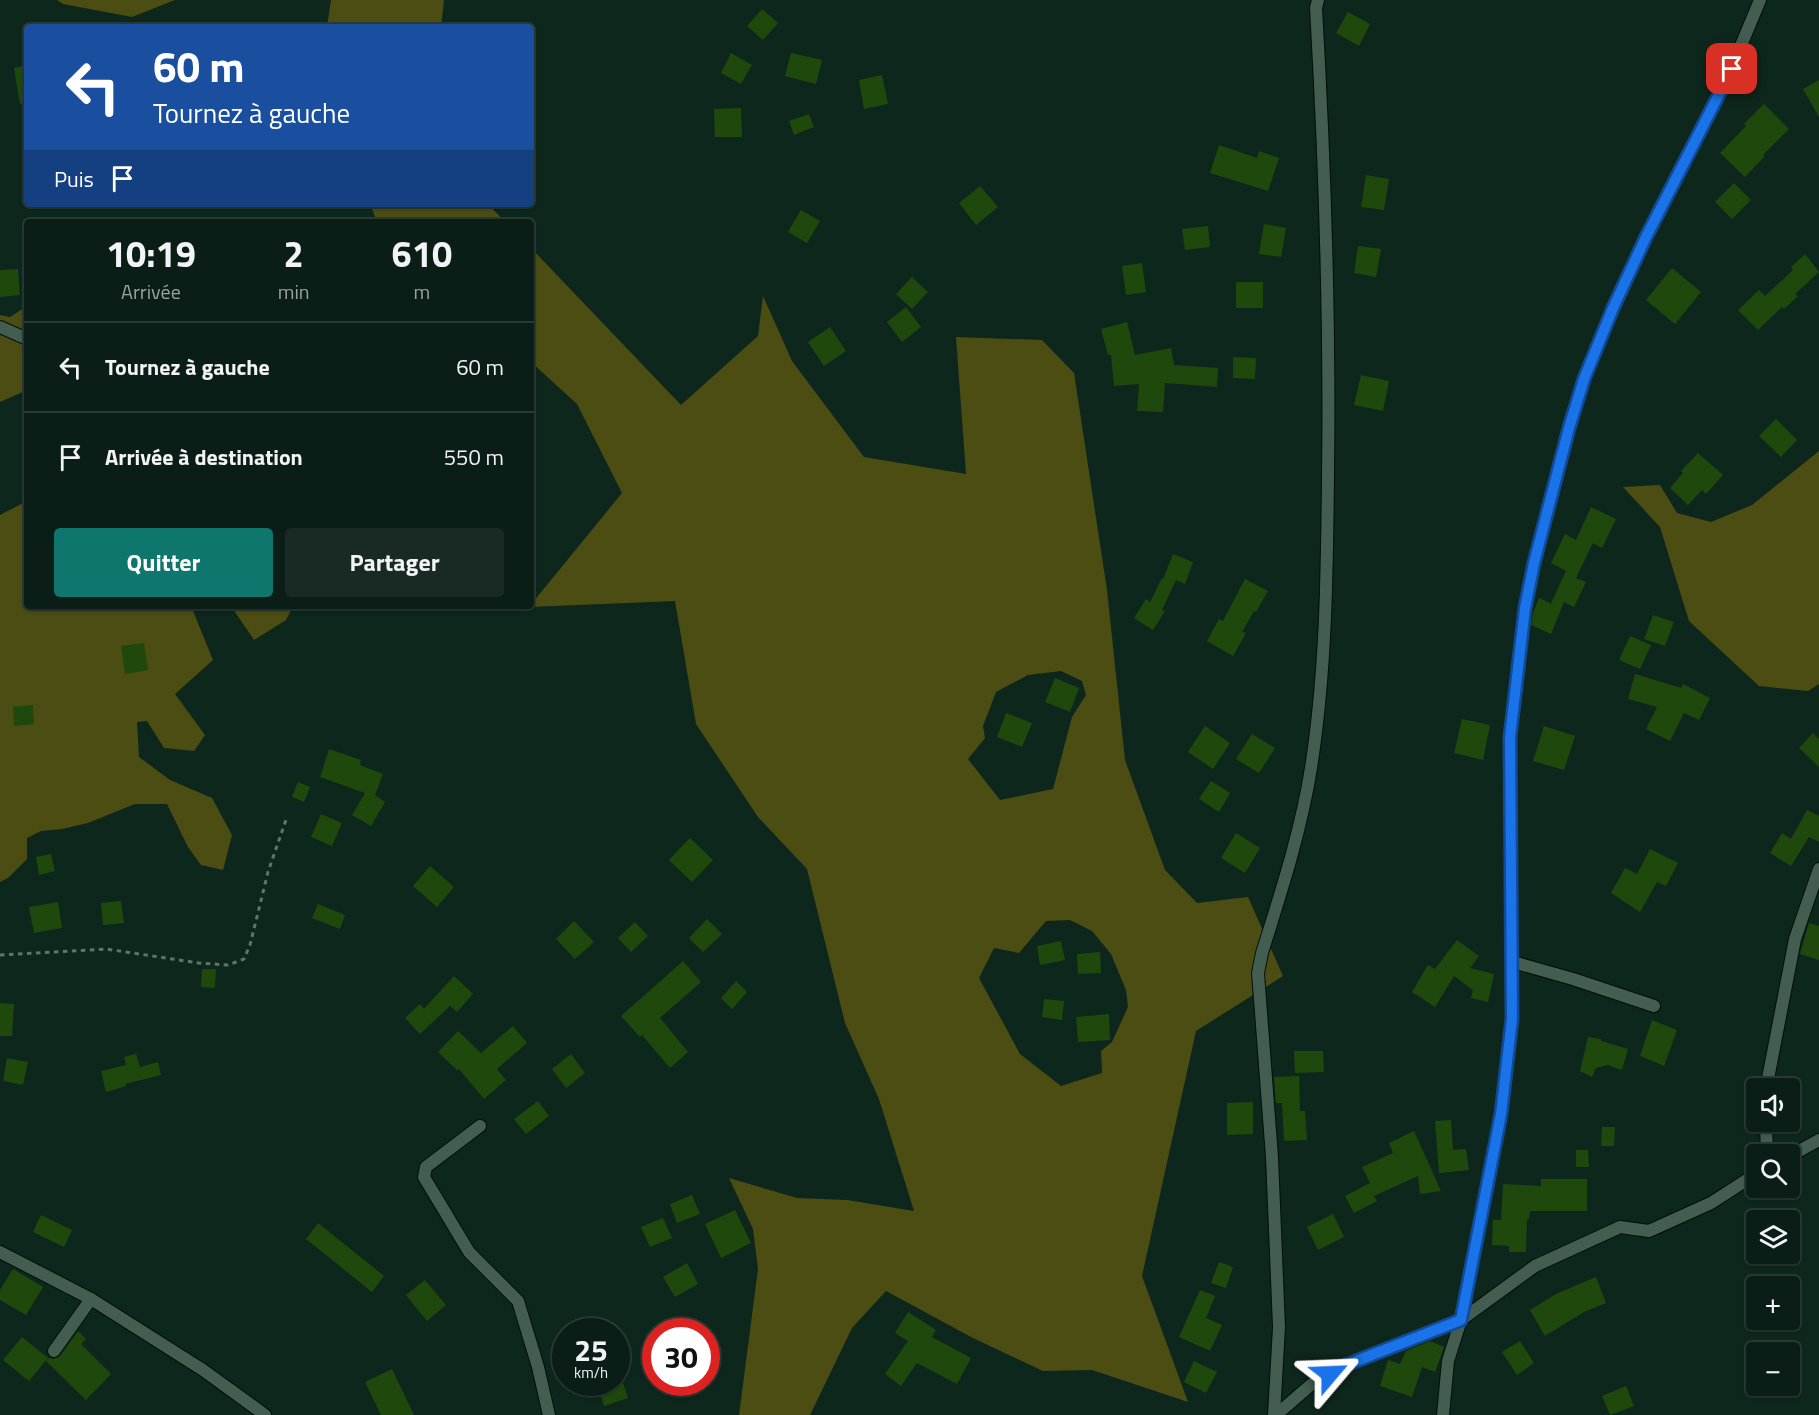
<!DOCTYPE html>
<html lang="fr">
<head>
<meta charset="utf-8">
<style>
  :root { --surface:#0a1d16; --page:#182a23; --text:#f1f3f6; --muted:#99a2a1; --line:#2a3b35; --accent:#0f766e }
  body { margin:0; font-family:"Titillium Web",sans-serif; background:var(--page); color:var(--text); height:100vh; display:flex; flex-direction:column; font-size:22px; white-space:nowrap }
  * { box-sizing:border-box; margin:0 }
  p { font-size:20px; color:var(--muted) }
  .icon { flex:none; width:33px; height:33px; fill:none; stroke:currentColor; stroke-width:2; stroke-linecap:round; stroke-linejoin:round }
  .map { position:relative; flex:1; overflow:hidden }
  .drawer { position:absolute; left:24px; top:219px; width:510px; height:390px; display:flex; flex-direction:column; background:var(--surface); border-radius:6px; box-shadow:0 2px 4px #0004,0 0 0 2px var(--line) }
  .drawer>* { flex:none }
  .banner { position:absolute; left:24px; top:24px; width:510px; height:183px; border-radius:6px; box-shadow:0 2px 4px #0004,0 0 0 2px var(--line); background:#1a4fa0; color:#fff; overflow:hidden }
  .tools { position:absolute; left:1746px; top:1078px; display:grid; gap:12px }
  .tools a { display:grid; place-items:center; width:54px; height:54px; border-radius:6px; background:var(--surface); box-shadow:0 2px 4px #0004,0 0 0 2px var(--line); font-size:30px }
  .speed { position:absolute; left:552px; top:1318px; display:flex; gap:12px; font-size:30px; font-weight:700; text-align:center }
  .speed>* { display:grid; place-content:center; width:78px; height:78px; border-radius:50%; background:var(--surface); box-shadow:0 2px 4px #0004,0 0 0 2px var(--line); line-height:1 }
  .speed small { font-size:15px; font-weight:400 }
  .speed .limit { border:9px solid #d22; background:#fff; color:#111 }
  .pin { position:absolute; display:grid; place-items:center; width:51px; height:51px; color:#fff; margin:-26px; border-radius:12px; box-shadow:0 3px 9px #0006 }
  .me { position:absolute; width:66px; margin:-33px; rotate:64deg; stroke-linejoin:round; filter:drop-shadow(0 0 4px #0008) }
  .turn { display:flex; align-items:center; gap:21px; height:126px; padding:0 30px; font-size:27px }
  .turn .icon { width:78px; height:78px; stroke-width:2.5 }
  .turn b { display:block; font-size:42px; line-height:51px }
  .then { display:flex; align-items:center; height:57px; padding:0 30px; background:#0003; gap:12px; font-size:22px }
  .eta { display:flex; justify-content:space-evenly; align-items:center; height:102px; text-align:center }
  .eta b { font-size:36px; font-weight:700; line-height:42px }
  .primary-button { display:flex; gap:12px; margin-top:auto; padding:12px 30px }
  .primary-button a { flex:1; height:69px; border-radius:6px; background:var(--accent); color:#fff; font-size:24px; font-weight:700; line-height:69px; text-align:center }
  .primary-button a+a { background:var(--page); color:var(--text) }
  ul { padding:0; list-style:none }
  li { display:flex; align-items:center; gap:18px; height:90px; padding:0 30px; border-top:2px solid var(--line) }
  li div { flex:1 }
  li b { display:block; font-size:22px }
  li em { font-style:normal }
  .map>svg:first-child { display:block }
  .green { fill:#4c4d13; fill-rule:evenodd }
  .building { fill:#1f480c }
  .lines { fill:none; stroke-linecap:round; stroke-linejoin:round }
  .minor-casing { stroke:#000f07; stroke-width:14 }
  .path { stroke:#5f746b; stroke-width:3; stroke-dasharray:4.5 4.5; stroke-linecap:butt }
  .minor { stroke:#435d51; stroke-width:12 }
  .route-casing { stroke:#114b97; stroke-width:15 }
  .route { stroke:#1a73e8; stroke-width:10 }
</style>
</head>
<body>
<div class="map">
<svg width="1819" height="1415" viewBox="0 0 1819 1415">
  <rect width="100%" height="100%" fill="#0e271d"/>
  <g class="green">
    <path d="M57,0H175L132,17L63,4Z"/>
    <path d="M331,0H444L441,27H327Z"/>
    <path d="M370,204H488L505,222H362L376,219Z"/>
    <path d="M531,248L681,405L758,336L763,296L792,361L864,457L966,474L956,337L1042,340L1074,373L1107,590L1125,760L1165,870L1197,903L1248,897L1283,976L1196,1031L1142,1276L1188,1402L1092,1370L1043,1371L973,1338L886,1291L852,1328L810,1415H739L758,1269L753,1229L729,1178L797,1198L847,1200L914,1211L879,1099L845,1023L807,869L758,817L696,724L675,601L529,607L622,493L577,404L531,362ZM1061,671L1082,681L1086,695L1072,717L1053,789L1000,800L968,759L985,738L983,726L996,692L1028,675ZM1070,920L1092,931L1111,954L1126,990L1128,1007L1112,1042L1101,1051L1102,1073L1061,1086L1020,1054L979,978L994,948L1019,953L1046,921Z"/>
    <path d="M27,306V390L0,402V315L10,317Z"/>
    <path d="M1819,451V684L1808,691L1759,686L1689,621L1660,527L1623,487L1660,485L1677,513L1711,522L1752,505Z"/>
    <path d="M27,501V606H191L213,660L175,694L205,735L194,751L164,748L147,721L137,722L139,757L170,780L212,798L232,835L223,870L201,865L188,847L167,804H135L88,823L62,829L41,831L27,838V859L8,878L0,882V515Z"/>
    <path d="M231,606H293L286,620L254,640Z"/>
  </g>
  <g class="building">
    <path d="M762,9L778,23L763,40L747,26Z"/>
    <path d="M1348,12L1370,24L1359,46L1336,33Z"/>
    <path d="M731,53L752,65L741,84L721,73Z"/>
    <path d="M791,53L822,60L816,84L785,76Z"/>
    <path d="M27,65V103L20,104L14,68Z"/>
    <path d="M882,75L888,104L864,109L859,80Z"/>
    <path d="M1819,80V117L1803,89Z"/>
    <path d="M1764,104L1789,129L1763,155L1765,156L1745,177L1720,153L1746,126L1744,124Z"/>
    <path d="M741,108L742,137H715L714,109Z"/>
    <path d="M809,114L814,127L794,135L789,121Z"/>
    <path d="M1219,145L1257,158L1259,151L1279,158L1268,191L1210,173Z"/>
    <path d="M1366,175L1389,179L1384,210L1361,207Z"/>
    <path d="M1734,183L1751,200L1732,219L1715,202Z"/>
    <path d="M980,186L998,207L976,225L959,203Z"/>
    <path d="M801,210L820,221L807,243L788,232Z"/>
    <path d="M1264,224L1286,228L1281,257L1259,254Z"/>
    <path d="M1208,226L1210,247L1185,250L1182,229Z"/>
    <path d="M1358,246L1381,249L1376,277L1354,273Z"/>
    <path d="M1805,254L1819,272L1795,294L1798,296L1784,309L1782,307L1758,330L1738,310L1759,290L1765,296L1793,270L1791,267Z"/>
    <path d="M1142,263L1146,292L1126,295L1122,266Z"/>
    <path d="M1672,268L1701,292L1675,324L1646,300Z"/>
    <path d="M18,269L20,295L0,297V270Z"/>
    <path d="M912,277L928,292L912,309L896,294Z"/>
    <rect x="1236" y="282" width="27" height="26"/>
    <path d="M906,307L921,327L902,342L887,322Z"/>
    <path d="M1127,322L1135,355L1171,348L1174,365L1218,368L1217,387L1165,383L1163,412L1137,411L1139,384L1114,386L1111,355H1108L1101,329Z"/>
    <path d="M830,327L846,351L824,366L808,342Z"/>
    <path d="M1233,357L1256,358L1255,379L1233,378Z"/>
    <path d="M1361,375L1389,381L1383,411L1354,405Z"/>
    <path d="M1776,419L1797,440L1781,457L1759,436Z"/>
    <path d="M1698,453L1723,475L1706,494L1702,490L1688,505L1670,488L1683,473L1681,471Z"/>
    <path d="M1591,507L1616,519L1602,548L1593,543L1576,578L1586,582L1574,607L1564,602L1551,634L1531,625L1533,613L1539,598L1557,606L1551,603L1566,571L1551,563L1565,534L1576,540Z"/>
    <path d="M1173,554L1193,562L1185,584L1176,580L1162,610L1165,611L1153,630L1134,618L1146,599L1150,602L1162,578L1163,579Z"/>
    <path d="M1245,579L1268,591L1256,612L1254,611L1242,632L1246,633L1233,656L1207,641L1219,619L1223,621Z"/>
    <path d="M1653,615L1674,622L1665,646L1644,639Z"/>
    <path d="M1630,636L1651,645L1640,669L1619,660Z"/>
    <path d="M144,643L148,670L125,674L121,646Z"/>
    <path d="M1635,674L1681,688L1683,684L1710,698L1699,720L1684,713L1670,741L1646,729L1657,707L1628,699Z"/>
    <path d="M1055,678L1079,688L1070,712L1045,702Z"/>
    <path d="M33,705L34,724L14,726L13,707Z"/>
    <path d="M1006,713L1032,723L1022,747L997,737Z"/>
    <path d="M1462,719L1490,725L1483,760L1454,753Z"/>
    <path d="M1205,726L1230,743L1213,769L1188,752Z"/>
    <path d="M1544,726L1575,736L1564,770L1533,761Z"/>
    <path d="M1813,733L1819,739V767L1799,748Z"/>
    <path d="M1252,734L1275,748L1259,773L1236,759Z"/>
    <path d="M329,749L361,760L360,765L383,774L375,795L385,802L371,826L352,815L365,793L320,777Z"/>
    <path d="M1211,781L1230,793L1219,812L1199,799Z"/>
    <path d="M298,782L310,787L304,802L292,797Z"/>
    <path d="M1807,810L1819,816V842L1809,837L1791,866L1770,853L1782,833L1791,839Z"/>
    <path d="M321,814L342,823L332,846L311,837Z"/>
    <path d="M1236,833L1260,848L1245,873L1221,858Z"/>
    <path d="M690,838L713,860L692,882L669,860Z"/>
    <path d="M1650,849L1678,863L1666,886L1657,882L1640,912L1611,893L1625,868L1637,874Z"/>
    <path d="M51,854L55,871L39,875L36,857Z"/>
    <path d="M430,866L454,887L437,907L413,886Z"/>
    <path d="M121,901L124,923L103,925L101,903Z"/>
    <path d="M58,902L62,928L34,933L29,907Z"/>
    <path d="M318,904L345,915L340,929L312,918Z"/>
    <path d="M707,919L722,934L703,952L689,938Z"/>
    <path d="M574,921L594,942L575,959L556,939Z"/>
    <path d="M635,922L648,936L631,952L618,938Z"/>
    <path d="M1809,923L1819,926V960L1800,954Z"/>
    <path d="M1457,940L1479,956L1470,968L1494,974L1488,1002L1471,998L1473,990L1454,976L1435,1007L1412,992L1428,965L1435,969Z"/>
    <path d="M1061,941L1065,960L1040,965L1037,946Z"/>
    <path d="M1100,952L1101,973L1078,974L1077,954Z"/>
    <path d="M683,961L701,982L660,1018L688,1052L670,1068L642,1035L640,1037L621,1016Z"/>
    <path d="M202,969H216L215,988L201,987Z"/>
    <path d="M454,976L473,994L457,1012L450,1006L420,1034L405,1018L420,1004L424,1009Z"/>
    <path d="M736,981L747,992L732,1009L721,998Z"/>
    <path d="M1044,999L1064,1001L1062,1020L1042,1017Z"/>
    <path d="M0,1003L14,1004L12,1036H0Z"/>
    <path d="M1109,1014L1110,1040L1078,1042L1076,1017Z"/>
    <path d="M1652,1020L1677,1030L1664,1066L1640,1056Z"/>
    <path d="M513,1026L527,1043L497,1069L506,1080L484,1099L459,1069L458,1071L438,1052L458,1031L481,1053Z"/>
    <path d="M1588,1037L1601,1039V1041L1628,1049L1622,1070L1607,1065L1596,1068L1592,1077L1580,1071Z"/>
    <path d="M1294,1051H1323L1324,1072L1295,1073Z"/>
    <path d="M136,1054L140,1067L158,1062L161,1075L125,1084L126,1086L106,1092L101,1071L126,1065L124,1057Z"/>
    <path d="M571,1054L585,1073L566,1088L552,1069Z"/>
    <path d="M7,1058L28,1062L23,1085L3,1081Z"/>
    <path d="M1299,1076L1300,1111H1305L1307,1140L1284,1141L1282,1103H1276L1274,1077Z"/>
    <path d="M538,1101L549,1116L526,1134L514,1119Z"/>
    <path d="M1253,1102V1134L1227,1135V1103Z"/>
    <path d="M1451,1120L1453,1150L1466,1149L1469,1170L1439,1173L1435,1121Z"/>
    <path d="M1602,1127H1615L1614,1146H1601Z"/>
    <path d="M1414,1131L1441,1191L1420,1194L1418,1176L1374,1196L1377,1201L1354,1213L1345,1196L1370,1183L1362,1167L1393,1153L1389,1143Z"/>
    <path d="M1576,1150H1588L1589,1167H1576Z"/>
    <path d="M1541,1179H1587V1211H1530L1529,1219H1527L1526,1252H1509V1246L1492,1245L1493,1220H1501L1503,1184L1541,1186Z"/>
    <path d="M692,1195L700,1214L677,1223L670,1204Z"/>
    <path d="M735,1210L751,1243L721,1258L705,1224Z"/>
    <path d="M1333,1214L1344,1237L1318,1250L1307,1227Z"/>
    <path d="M41,1215L72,1230L64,1247L33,1232Z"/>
    <path d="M663,1218L672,1238L650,1247L641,1227Z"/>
    <path d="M318,1223L384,1276L372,1292L306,1239Z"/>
    <path d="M1219,1262L1233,1267L1226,1288L1211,1283Z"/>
    <path d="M687,1263L698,1284L675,1297L663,1277Z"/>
    <path d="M13,1269L43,1287L26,1315L0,1300V1290Z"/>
    <path d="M1596,1277L1606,1303L1584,1312L1545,1336L1530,1310L1556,1294Z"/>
    <path d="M425,1280L446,1305L427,1321L406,1295Z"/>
    <path d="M1200,1290L1215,1296L1206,1318L1222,1325L1210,1351L1179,1337Z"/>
    <path d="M908,1312L936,1330L932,1337L971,1358L957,1384L917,1363L901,1386L885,1374L908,1341L895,1333Z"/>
    <path d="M78,1331L86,1339L81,1344L111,1374L86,1400L46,1361L49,1358L54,1359L60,1356Z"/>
    <path d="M22,1337L48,1358L29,1381L3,1360Z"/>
    <path d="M1430,1341L1444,1347L1435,1372L1422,1367L1412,1397L1380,1386L1388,1360L1400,1364L1406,1351Z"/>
    <path d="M1520,1341L1534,1363L1517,1375L1502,1352Z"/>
    <path d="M1194,1361L1217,1372L1206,1393L1184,1382Z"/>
    <path d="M392,1369L414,1415H381L365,1382Z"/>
    <path d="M597,1383H623L628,1398L604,1406Z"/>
    <path d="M1626,1386L1634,1406L1610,1415L1602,1396Z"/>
  </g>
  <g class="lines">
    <g class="minor-casing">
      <g id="minor">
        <path d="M0,327L25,338"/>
        <path d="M1513,962L1573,979L1654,1006"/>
        <path d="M1766,1089L1795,939L1819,869"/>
        <path d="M1766,1122L1767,1155"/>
        <path d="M480,1126L426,1167L424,1177L469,1252L518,1301L538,1367L549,1415"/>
        <path d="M1790,1156L1819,1140"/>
        <path d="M0,1252L91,1299L203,1370L265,1415"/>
        <path d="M54,1351L91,1299"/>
        <path d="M1274,1415L1279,1327L1272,1157L1258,973L1262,953C1281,892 1301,831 1311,768C1326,672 1327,574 1328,477C1330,321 1325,165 1316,8L1318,0"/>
        <path d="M1276,1415L1313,1383L1346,1365L1461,1320L1535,1266L1620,1227L1649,1231L1711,1203L1756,1174"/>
        <path d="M1443,1415L1448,1361L1461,1320L1501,1114L1512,1019L1510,737L1525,608L1534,563L1569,428L1584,379L1613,308L1646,237L1725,84L1760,0"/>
      </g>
    </g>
    <path class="path" d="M0,955L106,949L199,963L228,965L244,959L250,945L268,872L286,820"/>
    <use href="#minor" class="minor"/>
  </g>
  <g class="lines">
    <g class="route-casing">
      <path id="route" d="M1330,1374L1346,1365L1461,1320L1501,1114L1512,1019L1510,737L1525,608L1534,563L1569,428L1584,379L1613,308L1646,237L1732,69"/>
    </g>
    <use href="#route" class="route"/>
  </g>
</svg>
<div class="tools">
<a><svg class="icon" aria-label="sound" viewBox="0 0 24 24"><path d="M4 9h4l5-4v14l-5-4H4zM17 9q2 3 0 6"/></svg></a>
<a><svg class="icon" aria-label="search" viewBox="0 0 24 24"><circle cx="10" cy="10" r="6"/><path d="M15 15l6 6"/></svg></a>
<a><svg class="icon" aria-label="layers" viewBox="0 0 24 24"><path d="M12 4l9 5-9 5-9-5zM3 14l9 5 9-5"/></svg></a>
<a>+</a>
<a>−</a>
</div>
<div class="speed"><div>25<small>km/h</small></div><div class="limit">30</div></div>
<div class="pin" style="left:1732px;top:69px;background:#d93025"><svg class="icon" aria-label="arrive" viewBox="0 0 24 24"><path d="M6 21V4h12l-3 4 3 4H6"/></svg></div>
<svg class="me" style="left:1330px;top:1374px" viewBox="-20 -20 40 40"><path d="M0-17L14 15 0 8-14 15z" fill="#1a73e8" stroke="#fff" stroke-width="4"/></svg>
<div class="banner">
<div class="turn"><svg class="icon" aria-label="left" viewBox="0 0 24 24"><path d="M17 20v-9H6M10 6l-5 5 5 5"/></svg><div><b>60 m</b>Tournez à gauche</div></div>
<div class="then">Puis<svg class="icon" aria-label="arrive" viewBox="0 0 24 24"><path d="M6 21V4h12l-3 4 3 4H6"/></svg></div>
</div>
<section class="drawer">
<div class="eta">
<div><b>10:19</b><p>Arrivée</p></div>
<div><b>2</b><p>min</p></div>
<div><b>610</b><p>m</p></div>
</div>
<ul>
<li><svg class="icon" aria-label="left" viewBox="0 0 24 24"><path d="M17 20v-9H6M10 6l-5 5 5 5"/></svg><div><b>Tournez à gauche</b></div><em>60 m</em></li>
<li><svg class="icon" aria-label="arrive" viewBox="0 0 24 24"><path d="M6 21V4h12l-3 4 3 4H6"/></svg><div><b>Arrivée à destination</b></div><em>550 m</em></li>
</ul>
<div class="primary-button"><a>Quitter</a><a>Partager</a></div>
</section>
</div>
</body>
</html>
